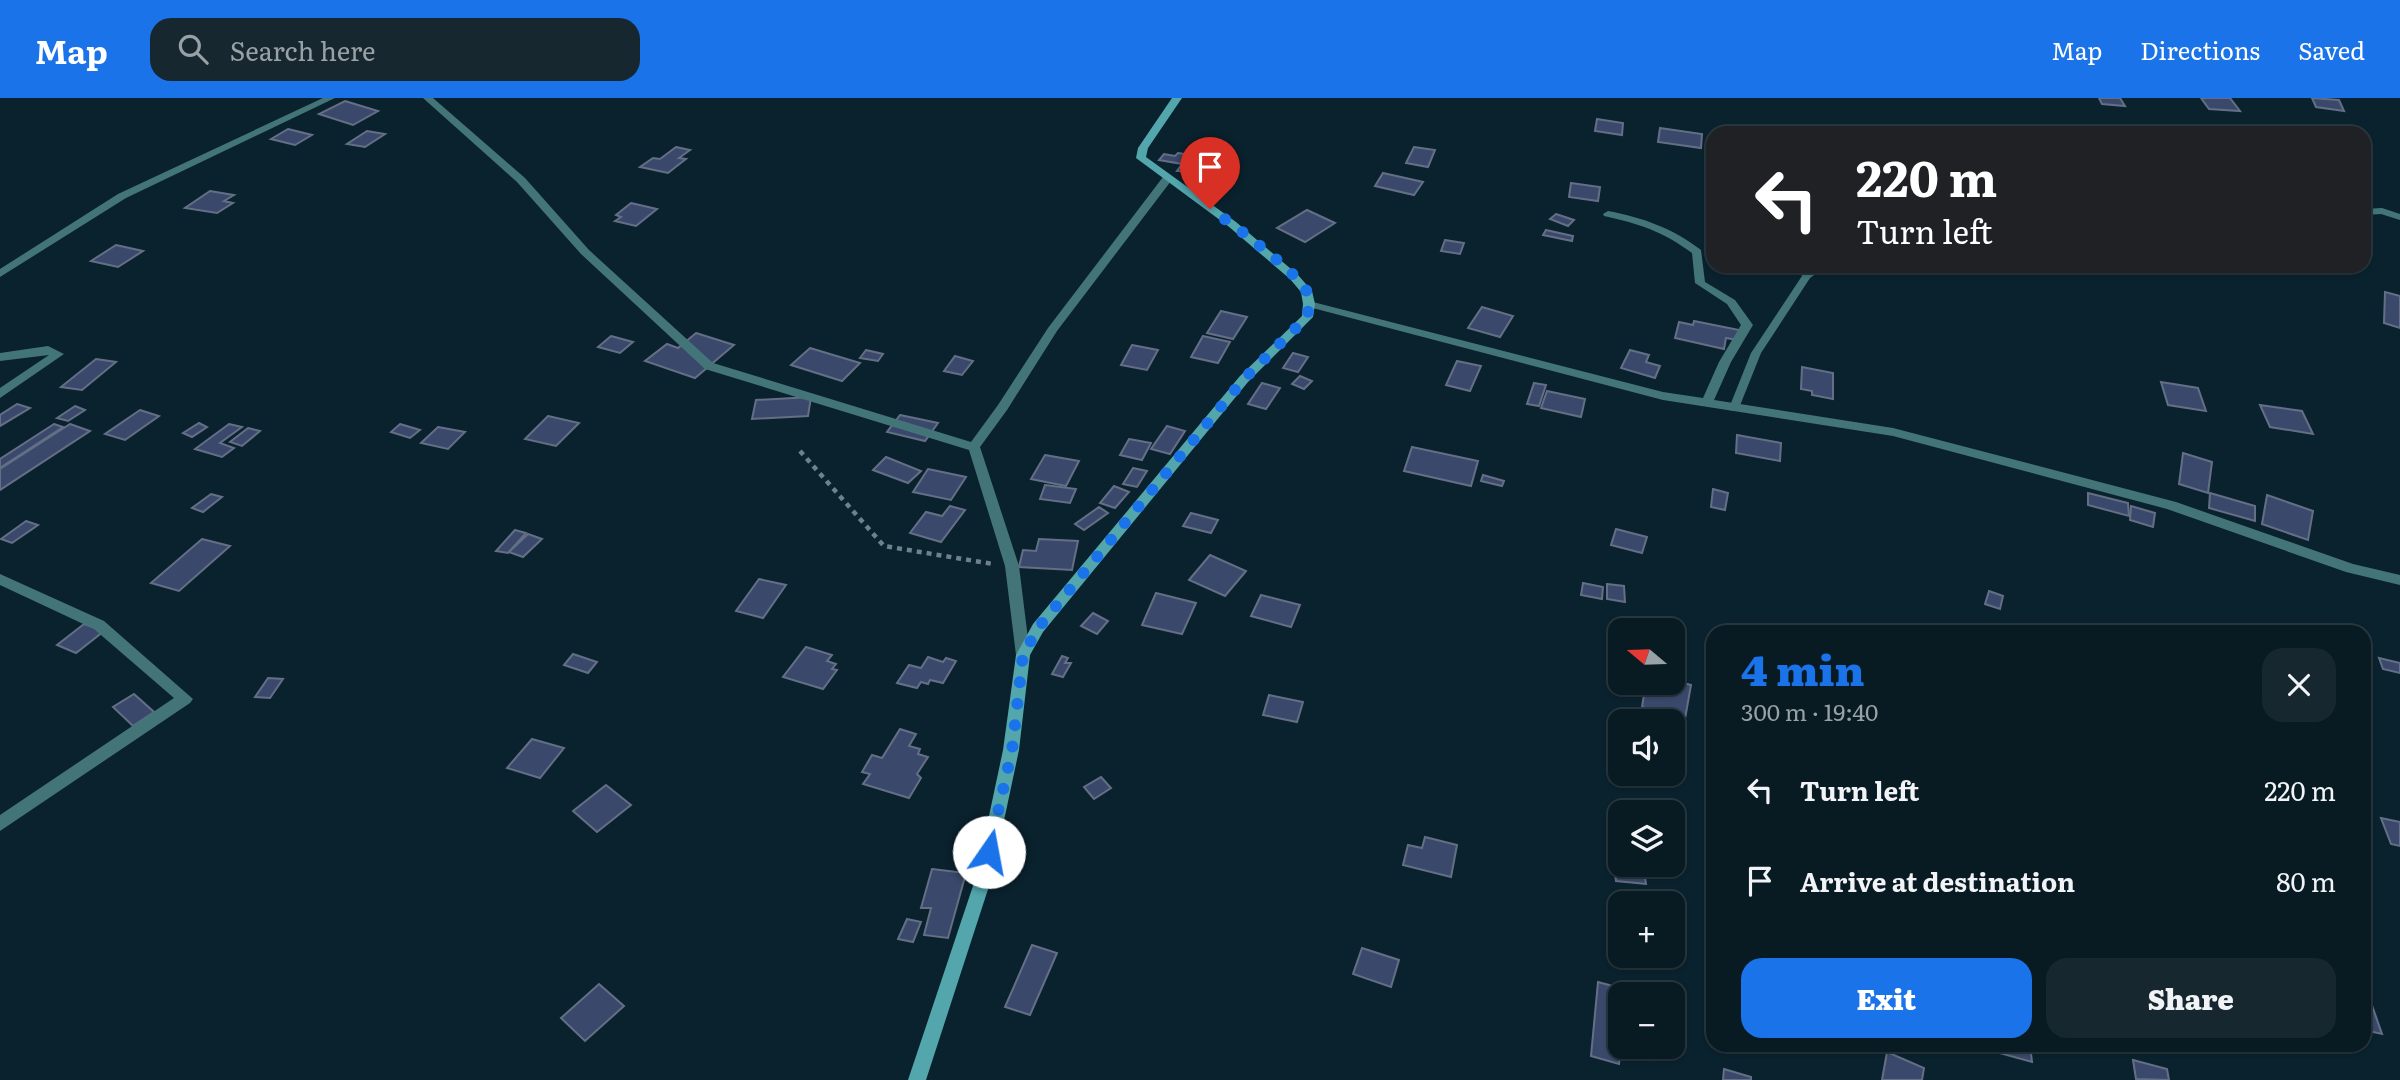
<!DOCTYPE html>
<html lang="en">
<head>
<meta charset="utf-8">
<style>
  :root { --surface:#081a22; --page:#16272f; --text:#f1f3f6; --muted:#98a1a5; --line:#293840; --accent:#1a73e8 }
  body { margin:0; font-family:Literata,serif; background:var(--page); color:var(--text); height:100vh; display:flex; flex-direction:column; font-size:26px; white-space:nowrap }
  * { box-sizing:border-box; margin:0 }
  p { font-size:23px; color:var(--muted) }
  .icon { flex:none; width:38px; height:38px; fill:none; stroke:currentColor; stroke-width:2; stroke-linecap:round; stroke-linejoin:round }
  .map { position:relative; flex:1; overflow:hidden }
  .details { position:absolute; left:1706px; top:527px; width:665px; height:427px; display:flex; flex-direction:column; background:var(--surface); border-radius:21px; box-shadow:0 2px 5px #0004,0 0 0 2px var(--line) }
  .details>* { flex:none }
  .hud { position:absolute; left:1706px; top:28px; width:665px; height:147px; border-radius:21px; box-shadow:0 2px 5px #0004,0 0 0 2px var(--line); background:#202124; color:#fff; overflow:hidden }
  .needle { width:46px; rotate:289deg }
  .buttons { position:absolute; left:1608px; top:520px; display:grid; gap:14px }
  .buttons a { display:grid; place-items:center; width:77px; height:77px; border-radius:14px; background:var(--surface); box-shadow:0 2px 5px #0004,0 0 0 2px var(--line); font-size:35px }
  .pin { position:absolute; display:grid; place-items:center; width:60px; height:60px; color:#fff; margin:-72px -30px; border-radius:50% 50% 50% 0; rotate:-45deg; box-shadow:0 0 7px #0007 }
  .pin .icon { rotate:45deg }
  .me { position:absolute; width:77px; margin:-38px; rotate:12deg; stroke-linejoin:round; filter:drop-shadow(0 0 5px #0008) }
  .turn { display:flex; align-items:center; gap:24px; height:147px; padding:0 35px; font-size:32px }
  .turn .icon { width:91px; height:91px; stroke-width:2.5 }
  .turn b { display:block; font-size:49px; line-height:60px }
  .round { display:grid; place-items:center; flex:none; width:74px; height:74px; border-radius:21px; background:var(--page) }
  .head { display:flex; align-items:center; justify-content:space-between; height:119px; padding:0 35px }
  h1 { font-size:42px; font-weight:800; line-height:52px; color:var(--accent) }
  .cta { display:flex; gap:14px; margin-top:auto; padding:14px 35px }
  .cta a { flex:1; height:80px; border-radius:21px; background:var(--accent); color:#fff; font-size:28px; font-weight:800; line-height:80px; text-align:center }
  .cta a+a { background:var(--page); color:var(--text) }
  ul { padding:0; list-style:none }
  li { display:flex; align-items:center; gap:21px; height:91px; padding:0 35px }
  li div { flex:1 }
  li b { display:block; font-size:26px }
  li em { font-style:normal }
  header { display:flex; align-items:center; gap:42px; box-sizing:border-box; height:98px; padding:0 35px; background:var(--accent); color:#fff }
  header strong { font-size:33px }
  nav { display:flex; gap:38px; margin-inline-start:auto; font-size:24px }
  .search { width:490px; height:63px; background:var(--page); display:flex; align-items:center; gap:18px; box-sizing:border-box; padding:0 24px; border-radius:21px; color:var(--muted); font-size:26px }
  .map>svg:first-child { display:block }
  .building { fill:#3a496b; stroke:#646f85; stroke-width:2 }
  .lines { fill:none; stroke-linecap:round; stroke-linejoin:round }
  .path { stroke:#6f828c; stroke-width:4.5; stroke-dasharray:5 5; stroke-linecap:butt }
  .service { fill:#437578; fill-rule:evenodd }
  .minor { fill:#437578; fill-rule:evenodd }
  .secondary { fill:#52a6ac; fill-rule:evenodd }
  .route { stroke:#1a73e8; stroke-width:12; stroke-dasharray:0 21.6 }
</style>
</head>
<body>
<header>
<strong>Map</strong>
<div class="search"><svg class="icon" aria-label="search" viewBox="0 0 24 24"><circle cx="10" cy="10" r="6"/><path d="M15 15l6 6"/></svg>Search here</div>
<nav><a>Map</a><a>Directions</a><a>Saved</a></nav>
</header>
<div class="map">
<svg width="2400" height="982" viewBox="0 0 2400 982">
  <rect width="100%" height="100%" fill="#0a222e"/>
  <g class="building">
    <path d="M2099,0H2120L2125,8L2102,6Z"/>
    <path d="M2201,0H2230L2240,13L2209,11Z"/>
    <path d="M2312,0L2339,2L2344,13L2316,9Z"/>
    <path d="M345,3L378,13L353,27L319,16Z"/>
    <path d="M1597,21L1623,25L1622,37L1595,33Z"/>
    <path d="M1660,30L1702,36L1701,50L1658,44Z"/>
    <path d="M288,31L312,37L295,47L271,41Z"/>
    <path d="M367,33L385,36L365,49L347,46Z"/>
    <path d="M676,49L690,52L679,60L686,61L668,75L640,69L653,60L660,61Z"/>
    <path d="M1414,49L1435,52L1428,69L1406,65Z"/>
    <path d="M1178,55L1198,58L1190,70L1193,71L1191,74L1177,73L1182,66L1159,62L1164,56L1175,58Z"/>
    <path d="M1383,75L1423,84L1414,97L1375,88Z"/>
    <path d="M1571,85L1600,89L1598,103L1569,99Z"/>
    <path d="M210,93L234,97L224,103L233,105L217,115L185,110Z"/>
    <path d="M631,105L657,111L636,128L615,123L621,119L616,117Z"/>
    <path d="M1307,112L1335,125L1305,144L1277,130Z"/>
    <path d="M1556,116L1574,122L1568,128L1550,121Z"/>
    <path d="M1546,132L1573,138L1572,143L1543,137Z"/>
    <path d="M1445,142L1464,145L1460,156L1441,153Z"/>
    <path d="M116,147L143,153L118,169L91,163Z"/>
    <path d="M2385,194L2400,198V230L2384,225Z"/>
    <path d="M1482,209L1513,218L1500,239L1468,230Z"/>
    <path d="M1221,213L1247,219L1233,241L1207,235Z"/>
    <path d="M1694,223L1739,232L1737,242L1726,240L1724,251L1675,240L1679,224L1693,227Z"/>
    <path d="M696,235L734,247L695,280L645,263L667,246L678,250Z"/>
    <path d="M611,238L633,244L620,255L598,249Z"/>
    <path d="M1203,238L1230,244L1218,265L1191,259Z"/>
    <path d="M1132,247L1158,252L1147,272L1121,267Z"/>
    <path d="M810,250L860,265L842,283L791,267Z"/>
    <path d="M866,252L883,256L878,263L860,260Z"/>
    <path d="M1630,252L1649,257L1646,264L1660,268L1655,280L1621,270Z"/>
    <path d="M1293,255L1308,259L1298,274L1283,270Z"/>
    <path d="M955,258L973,263L962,277L944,273Z"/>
    <path d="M96,261L116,264L82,292L61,289Z"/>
    <path d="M1457,263L1481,268L1470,293L1446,287Z"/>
    <path d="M1802,269L1833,275V301L1812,297V293L1801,291Z"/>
    <path d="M1300,278L1312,283L1304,291L1292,286Z"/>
    <path d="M2161,284L2198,290L2206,313L2168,307Z"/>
    <path d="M1262,285L1280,290L1266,311L1248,306Z"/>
    <path d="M1534,285L1546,287L1539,308L1527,306Z"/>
    <path d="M1547,293L1585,301L1581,319L1541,310Z"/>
    <path d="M811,299L808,318L752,321L756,302Z"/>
    <path d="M17,306L30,310L0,328V317Z"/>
    <path d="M2260,307L2302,313L2313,336L2270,329Z"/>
    <path d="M75,308L85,312L68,323L57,320Z"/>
    <path d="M140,312L159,318L125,342L105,336Z"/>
    <path d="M900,317L938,325L925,343L887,334Z"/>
    <path d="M548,318L579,325L556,348L525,341Z"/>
    <path d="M199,325L207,329L192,339L183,335Z"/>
    <path d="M54,326L63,329L0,370V361Z"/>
    <path d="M70,326L90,333L0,392V371Z"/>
    <path d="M229,326L242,329L220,345L234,350L222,359L195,351Z"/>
    <path d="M400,326L420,332L410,340L391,334Z"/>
    <path d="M1167,328L1185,333L1170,356L1151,351Z"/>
    <path d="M438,329L465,334L448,351L421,345Z"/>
    <path d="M248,330L260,333L242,348L230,344Z"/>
    <path d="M1737,337L1781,345L1780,363L1736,355Z"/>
    <path d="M1129,341L1151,345L1142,362L1120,357Z"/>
    <path d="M1412,349L1478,363L1471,388L1404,373Z"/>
    <path d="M2183,355L2212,364L2208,395L2179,386Z"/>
    <path d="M1045,357L1079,363L1066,388L1031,381Z"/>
    <path d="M886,359L921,373L908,385L873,372Z"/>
    <path d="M1133,370L1147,373L1137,389L1123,386Z"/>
    <path d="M928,371L966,379L951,402L913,394Z"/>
    <path d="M1483,377L1504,383L1502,388L1481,383Z"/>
    <path d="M1045,387L1076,391L1070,405L1040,401Z"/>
    <path d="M1114,388L1129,394L1115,410L1100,405Z"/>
    <path d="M1713,391L1728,395L1725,412L1711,409Z"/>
    <path d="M2088,395L2128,405L2129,418L2088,407Z"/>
    <path d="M2210,395L2255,408V423L2209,410Z"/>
    <path d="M211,396L222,399L203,414L192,410Z"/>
    <path d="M2267,397L2313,413L2308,442L2262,426Z"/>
    <path d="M950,408L965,412L941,444L910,435L926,414L942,418Z"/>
    <path d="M2131,408L2155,415L2153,429L2130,422Z"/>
    <path d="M1099,409L1108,415L1084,432L1075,426Z"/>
    <path d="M1191,415L1218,422L1211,435L1183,428Z"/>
    <path d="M26,423L38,427L12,445L1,441Z"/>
    <path d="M1616,431L1647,439L1642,455L1611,447Z"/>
    <path d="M515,432L526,435L508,455L496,453Z"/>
    <path d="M528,436L542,441L523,459L509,454Z"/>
    <path d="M202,441L230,448L179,493L151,485Z"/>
    <path d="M1039,441L1078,443L1072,472L1019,469L1023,452L1036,453Z"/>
    <path d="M1210,457L1246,473L1225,498L1189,482Z"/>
    <path d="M759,481L786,487L763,520L736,513Z"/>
    <path d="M1583,485L1603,489L1602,501L1581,497Z"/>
    <path d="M1607,486L1624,488L1625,504L1607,501Z"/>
    <path d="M1989,493L2003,498L2000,511L1985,506Z"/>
    <path d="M1156,495L1196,505L1182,536L1142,527Z"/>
    <path d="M1261,497L1300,507L1291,529L1251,518Z"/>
    <path d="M1093,515L1108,523L1097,536L1081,528Z"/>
    <path d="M84,526L104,533L76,555L57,547Z"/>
    <path d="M806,549L832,557L827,563L836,566L832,571L837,572L823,591L783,579Z"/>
    <path d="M573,556L597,564L588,575L564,567Z"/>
    <path d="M1062,558L1068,560L1065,565H1071L1063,579L1052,576Z"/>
    <path d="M928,559L943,564L946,560L956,563L943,585L930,582L928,586L921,584L917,590L897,585L909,567L921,570Z"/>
    <path d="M2379,560L2400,565V575L2383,571Z"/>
    <path d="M268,580L283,581L270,600L255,599Z"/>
    <path d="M1673,582L1691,587L1685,621L1642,609L1646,584H1673Z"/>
    <path d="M134,596L154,614L133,628L113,609Z"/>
    <path d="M1269,597L1303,604L1297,624L1263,617Z"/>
    <path d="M900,631L916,636L909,648L920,651L918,656L928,659L917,676L921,680L909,700L863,686L870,676L862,674L872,657L882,660Z"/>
    <path d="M532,641L564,650L540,680L507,670Z"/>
    <path d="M1101,679L1111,690L1094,701L1084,689Z"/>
    <path d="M606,687L631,707L597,734L573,713Z"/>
    <path d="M2381,720L2400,724V748L2391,746Z"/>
    <path d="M1609,733L1620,734V766H1643L1646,786L1616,783Z"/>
    <path d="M1425,739L1457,747L1451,779L1403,767L1408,747L1422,750Z"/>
    <path d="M932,771L966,775L948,840L924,837L931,810H921Z"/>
    <path d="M907,821L921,824L913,844L898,841Z"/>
    <path d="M1032,847L1057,855L1030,917L1005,909Z"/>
    <path d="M1362,850L1399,862L1391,889L1353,876Z"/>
    <path d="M1598,884L1642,896H1620V948H1651V962L1620,954L1619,966L1591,958Z"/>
    <path d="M599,886L624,908L585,943L561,920Z"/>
    <path d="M2364,895L2368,896L2382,936L2364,932Z"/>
    <path d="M1985,947H2030L2032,964L1985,951Z"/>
    <path d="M1887,954L1924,970L1922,982H1882Z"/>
    <path d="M2133,962L2167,971L2169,982L2136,981Z"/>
    <path d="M1724,971L1751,979V982H1723Z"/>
  </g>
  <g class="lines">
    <path class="path" d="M800,353L884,448L993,466"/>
    <path class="service" d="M1799,168H1809L1810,172L1816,168H1827L1810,180L1761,255L1739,310L1734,313L1730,312L1729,310L1751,255L1802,178Z"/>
    <g class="minor">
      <path d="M323,0H335L126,100L0,179V171L118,96Z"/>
      <path d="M423,0H433L525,80L589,152L713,265L971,344L998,307L1048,230L1163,79H1171V83L1057,233L1007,312L980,349L1019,468L1030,557L1028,561H1018L1016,557L1005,468L969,352L705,271L581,156L517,84Z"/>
      <path d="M2382,110L2400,116V122L2381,116L2364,117V111Z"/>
      <path d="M1608,113C1644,120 1672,130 1701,152L1705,184L1735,202L1753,227L1731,264L1714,302L1893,330L2176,404L2353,466L2400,477V487L2346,474L2167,411L1893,338L1663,302L1305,208L1303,206L1309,203L1663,294L1703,300L1719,264L1741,227L1727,206L1695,185L1692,155C1662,133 1640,126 1604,118L1603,116Z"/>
      <path d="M48,248L64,256L0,300V290L49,257L0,263V255Z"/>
      <path d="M0,476L104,523L193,601L190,605L0,733V717L174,600L94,531L0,487Z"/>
    </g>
    <path class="secondary" d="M1172,0H1182L1148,50L1146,59L1236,124L1298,177L1312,193L1315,206L1313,219L1248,284L1043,534L1030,557L1019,652L992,779L926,982H908L976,779L1003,652L1016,557L1033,526L1240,278L1302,218L1303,206L1301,194L1290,181L1228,128L1136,60L1138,50Z"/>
  </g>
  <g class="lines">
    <path class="route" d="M989,754L1012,652L1023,557L1038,530L1244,281L1307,219C1309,210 1310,201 1306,192C1294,172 1232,125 1210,111"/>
  </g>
</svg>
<div class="buttons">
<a><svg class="needle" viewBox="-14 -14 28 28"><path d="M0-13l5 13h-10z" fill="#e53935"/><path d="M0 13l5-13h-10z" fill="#98a1a5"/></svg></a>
<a><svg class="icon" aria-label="sound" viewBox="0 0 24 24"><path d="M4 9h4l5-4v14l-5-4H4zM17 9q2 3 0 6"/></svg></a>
<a><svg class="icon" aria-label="layers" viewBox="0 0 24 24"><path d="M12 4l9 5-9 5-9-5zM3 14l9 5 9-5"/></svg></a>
<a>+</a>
<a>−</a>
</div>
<div class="pin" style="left:1210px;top:111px;background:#d93025"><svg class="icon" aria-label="arrive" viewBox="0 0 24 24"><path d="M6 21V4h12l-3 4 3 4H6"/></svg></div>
<svg class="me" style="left:989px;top:754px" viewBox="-20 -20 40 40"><circle r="19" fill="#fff"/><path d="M0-13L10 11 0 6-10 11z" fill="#1a73e8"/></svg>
<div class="hud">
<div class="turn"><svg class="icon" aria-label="left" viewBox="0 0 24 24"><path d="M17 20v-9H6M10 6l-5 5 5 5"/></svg><div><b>220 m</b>Turn left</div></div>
</div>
<section class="details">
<div class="head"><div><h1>4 min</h1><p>300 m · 19:40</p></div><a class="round"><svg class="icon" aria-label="close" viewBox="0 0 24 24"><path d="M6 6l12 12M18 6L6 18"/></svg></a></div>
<ul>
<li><svg class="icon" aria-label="left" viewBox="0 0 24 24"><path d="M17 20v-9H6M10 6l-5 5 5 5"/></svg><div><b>Turn left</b></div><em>220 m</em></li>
<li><svg class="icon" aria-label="arrive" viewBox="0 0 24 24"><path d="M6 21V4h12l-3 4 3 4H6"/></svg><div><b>Arrive at destination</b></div><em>80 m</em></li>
</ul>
<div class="cta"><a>Exit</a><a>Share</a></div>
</section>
</div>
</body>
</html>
